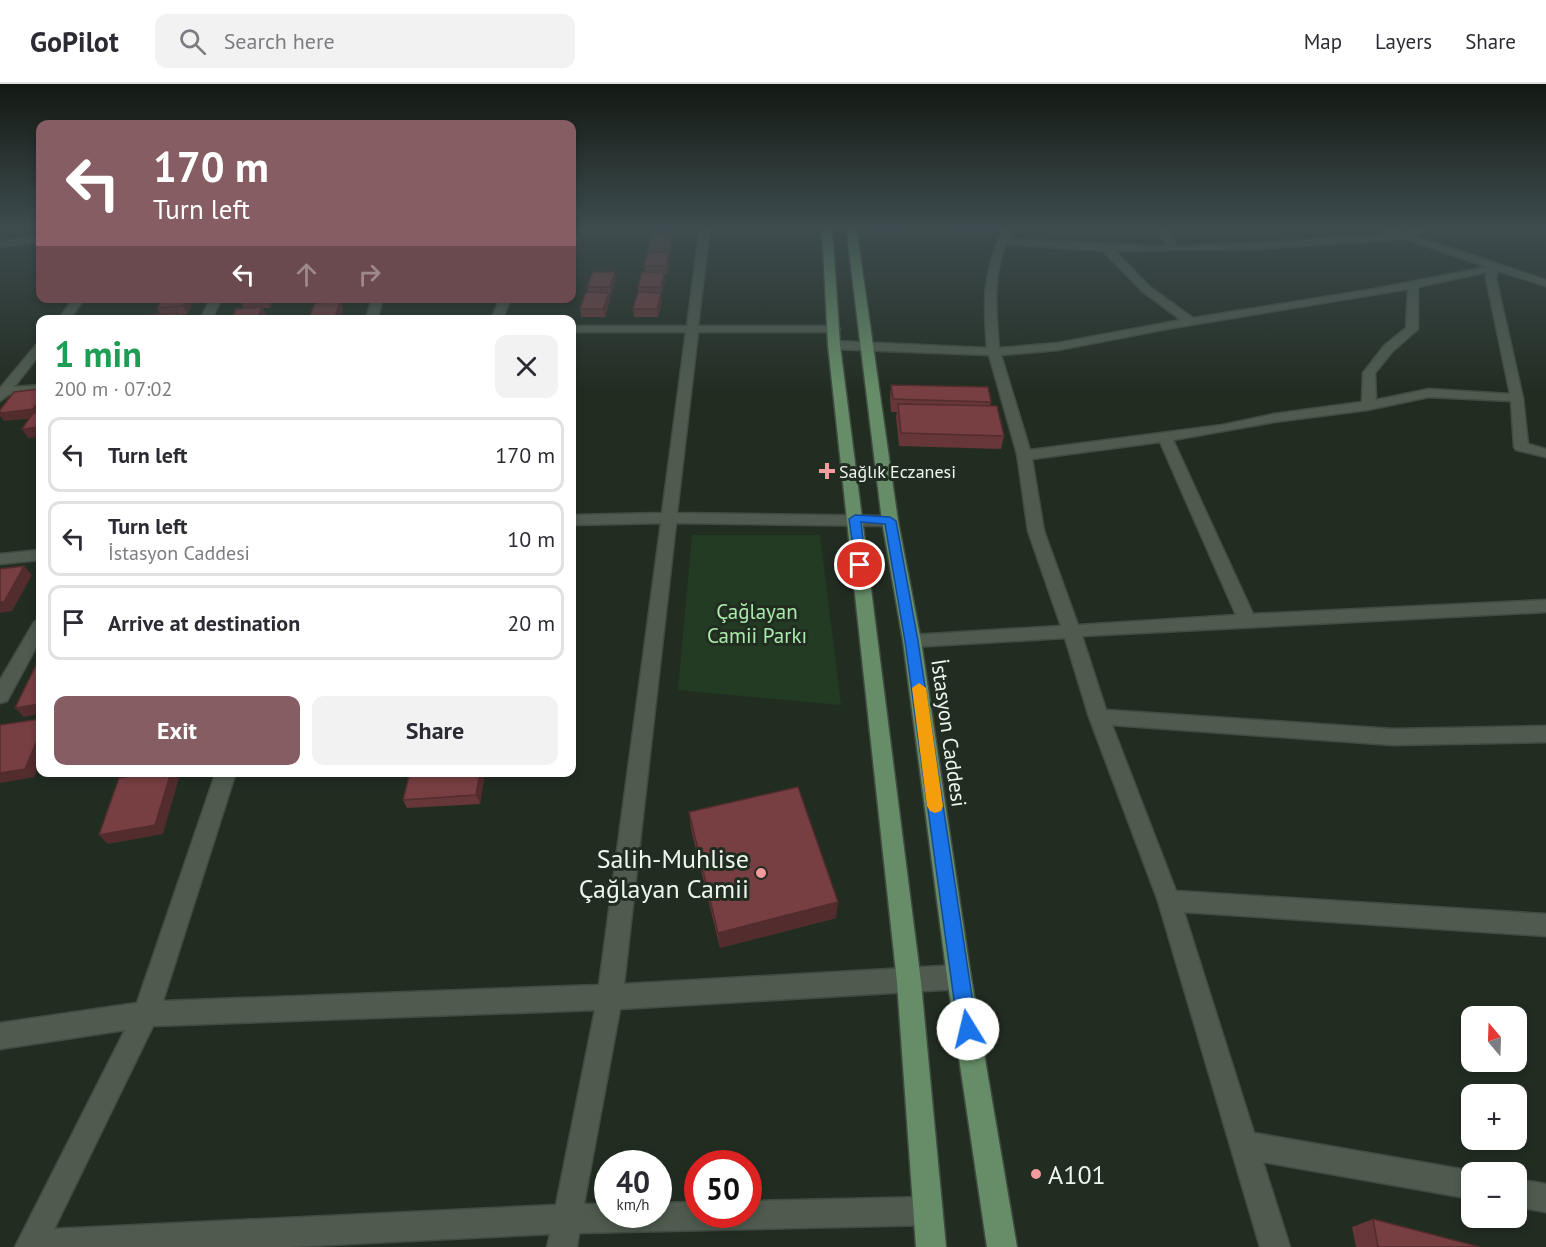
<!DOCTYPE html>
<html lang="en">
<head>
<meta charset="utf-8">
<style>
  :root { --surface:#fff; --page:#f2f2f3; --text:#2b2b33; --muted:#7c7c81; --line:#e1e1e2; --accent:#865d63 }
  body { margin:0; font-family:"PT Sans",sans-serif; background:var(--page); color:var(--text); height:100vh; display:flex; flex-direction:column; font-size:22px; white-space:nowrap }
  * { box-sizing:border-box; margin:0 }
  p { font-size:20px; color:var(--muted) }
  .icon { flex:none; width:33px; height:33px; fill:none; stroke:currentColor; stroke-width:2; stroke-linecap:round; stroke-linejoin:round }
  .map { position:relative; flex:1; overflow:hidden }
  .side { position:absolute; left:36px; top:231px; width:540px; height:462px; display:flex; flex-direction:column; background:var(--surface); border-radius:12px; box-shadow:0 3px 9px #0003 }
  .side>* { flex:none }
  .guide { position:absolute; left:36px; top:36px; width:540px; height:183px; border-radius:12px; box-shadow:0 3px 9px #0003; background:#865d63; color:#fff; overflow:hidden }
  .needle { width:39px; rotate:341deg }
  .tools { position:absolute; left:1461px; top:922px; display:grid; gap:12px }
  .tools a { display:grid; place-items:center; width:66px; height:66px; border-radius:12px; background:var(--surface); box-shadow:0 3px 9px #0003; font-size:30px }
  .speed { position:absolute; left:594px; top:1066px; display:flex; gap:12px; font-size:30px; font-weight:700; text-align:center }
  .speed>* { display:grid; place-content:center; width:78px; height:78px; border-radius:50%; background:var(--surface); box-shadow:0 3px 9px #0003; line-height:1 }
  .speed small { font-size:15px; font-weight:400 }
  .speed .limit { border:9px solid #d22; background:#fff; color:#111 }
  .pin { position:absolute; display:grid; place-items:center; width:51px; height:51px; color:#fff; margin:-26px; border:3px solid #fff; border-radius:50%; box-shadow:0 2px 6px #0007 }
  .me { position:absolute; width:66px; margin:-33px; rotate:351deg; stroke-linejoin:round; filter:drop-shadow(0 0 4px #0008) }
  .turn { display:flex; align-items:center; gap:21px; height:126px; padding:0 18px; font-size:27px }
  .turn .icon { width:78px; height:78px; stroke-width:2.5 }
  .turn b { display:block; font-size:42px; line-height:51px }
  .lanes { display:flex; align-items:center; height:57px; padding:0 18px; background:#0003; justify-content:center; gap:30px; direction:ltr }
  .lanes .off { opacity:.35 }
  .round { display:grid; place-items:center; flex:none; width:63px; height:63px; border-radius:12px; background:var(--page) }
  .overview { display:flex; align-items:center; justify-content:space-between; height:102px; padding:0 18px }
  h1 { font-size:36px; font-weight:600; line-height:45px; color:#1e9e55 }
  .primary-button { display:flex; gap:12px; margin-top:auto; padding:12px 18px }
  .primary-button a { flex:1; height:69px; border-radius:12px; background:var(--accent); color:#fff; font-size:24px; font-weight:600; line-height:69px; text-align:center }
  .primary-button a+a { background:var(--page); color:var(--text) }
  ul { padding:0; list-style:none }
  li { display:flex; align-items:center; gap:18px; height:75px; margin:0 12px 9px; padding:0 6px; border:3px solid var(--line); border-radius:12px }
  li div { flex:1 }
  li b { display:block; font-size:22px }
  li em { font-style:normal }
  header { display:flex; align-items:center; gap:36px; box-sizing:border-box; height:84px; padding:0 30px; background:var(--surface); border-bottom:2px solid var(--line) }
  header strong { font-size:28px }
  nav { display:flex; gap:33px; margin-inline-start:auto; font-size:21px }
  .search { width:420px; height:54px; background:var(--page); display:flex; align-items:center; gap:15px; box-sizing:border-box; padding:0 21px; border-radius:12px; color:var(--muted); font-size:22px }
  .map>svg:first-child { display:block }
  .green { fill:#233b23 }
  .lines { fill:none; stroke-linecap:round; stroke-linejoin:round }
  .minor-casing { stroke:#414b41; stroke-width:3 }
  .major-casing { stroke:#414b41; stroke-width:3 }
  .minor { fill:#4f5b4f; fill-rule:evenodd }
  .major { fill:#668d68; fill-rule:evenodd }
  .wall { fill:#663639 }
  .shaded-wall { fill:#532c2e }
  .building { fill:#773f42; stroke:#532c2e; stroke-width:1.5 }
  .route { fill:#1a73e8; stroke:#114b97; stroke-width:1.5 }
  .slow { fill:#f59e0b }
  .poi-dot { fill:#f59b9e; stroke:#222d22; stroke-width:2 }
  .labels { text-anchor:middle; dominant-baseline:central; stroke-width:6; stroke-linejoin:round; paint-order:stroke }
  .far-poi-label { font-size:18px; fill:#eef6ee; stroke:#222d22; text-anchor:start }
  .park-label { font-size:21px; fill:#aaeaab; stroke:#222d22 }
  .street-label { font-size:21px; fill:#eef6ee; stroke:#222d22 }
  .near-poi-label { font-size:26px; fill:#eef6ee; stroke:#222d22; text-anchor:end }
</style>
</head>
<body>
<header>
<strong>GoPilot</strong>
<div class="search"><svg class="icon" aria-label="search" viewBox="0 0 24 24"><circle cx="10" cy="10" r="6"/><path d="M15 15l6 6"/></svg>Search here</div>
<nav><a>Map</a><a>Layers</a><a>Share</a></nav>
</header>
<div class="map">
<svg width="1546" height="1163" viewBox="0 0 1546 1163">
  <rect width="100%" height="100%" fill="#222d22"/>
  <path class="green" d="M692,451H820L841,621L678,606Z"/>
  <g class="lines">
    <g class="minor-casing">
      <g id="minor">
        <path d="M700,142H710L698,242H834L840,245L834,248H698L677,429L890,432L898,437L890,442L676,439L624,900L959,881L968,885L971,893L968,901L959,905L620,925L584,1120H608V1131H658V1119L698,1118V1131H748V1117L929,1113L939,1117L943,1127L939,1137L929,1141L579,1149L577,1163H547L550,1150L289,1163H15L125,946L0,965V939L137,919L216,688H236L163,917L599,901L661,439L572,441V431L662,429L686,248H572V242H687ZM595,926L556,1121L54,1145L153,942Z"/>
        <path d="M1004,142H1014L1008,155L1155,162H1167L1155,142H1165L1177,162L1256,159L1391,150L1370,142H1384L1406,149L1421,142H1433L1415,152L1546,196V202L1498,187L1496,194L1523,314L1528,360L1546,365V373L1516,366L1514,363L1511,317L1429,313L1367,326L1274,338L1173,356L1253,530L1546,516V528L1082,552L1106,626L1393,645L1546,642V658L1393,661L1112,641L1176,807L1546,830V852L1184,828L1254,1049L1472,1087L1477,1089H1472V1115L1263,1078L1290,1163H1260L1158,817L1089,633L1065,554L912,563L906,561L903,557L906,553L912,551L1061,542L1028,447L1017,370L989,271L834,265L828,261L834,257L987,264C983,212 983,191 1004,142ZM1405,155L1487,183L1374,205L1193,234L1150,203L1115,167L1256,165ZM1006,160L1103,167L1142,207L1181,236L1058,259L999,264C996,228 992,194 1006,160ZM1487,188L1486,194L1510,310L1429,305L1376,316L1375,289L1392,268L1418,245V203ZM1408,205L1406,244L1384,262L1363,289L1362,318L1274,330L1222,341L1030,366L1001,271L1058,266L1172,244ZM1160,358L1236,531L1078,541L1044,447L1032,375Z"/>
        <path d="M40,152V158L0,163V157Z"/>
        <path d="M74,214H85L69,236H58Z"/>
        <path d="M211,214H222L211,236H200Z"/>
        <path d="M372,214H383L377,236H366Z"/>
        <path d="M500,214H511L502,236H491Z"/>
        <path d="M40,259V270L14,303L40,301V309L8,311L0,317V304L36,261Z"/>
        <path d="M40,466V476L0,480V470Z"/>
        <path d="M40,536V556L7,617L0,619V596L34,538Z"/>
        <path d="M1516,1095L1546,1100V1128L1516,1123Z"/>
      </g>
    </g>
    <g class="major-casing">
      <g id="major">
        <path d="M822,142H832L840,261L921,898L946,1163H916L897,898L828,261Z"/>
        <path d="M846,142H856L898,437L921,557L971,893L1017,1163H987L947,893L903,557L882,437Z"/>
      </g>
    </g>
    <use href="#minor" class="minor"/>
    <use href="#major" class="major"/>
  </g>
  <g class="wall">
    <path d="M572,142H588L583,154H581V159L576,172H575V177L572,186Z"/>
    <path d="M675,142L672,152L673,158L670,171V176L667,190H664L665,196L661,211L662,216L658,233H634L633,225L638,208V203L645,188L644,182L648,168V164L652,150V145Z"/>
    <path d="M870,142H918L917,148L871,147Z"/>
    <path d="M949,142H1005L1004,147H951Z"/>
    <path d="M616,196L611,211H609L610,216L605,233H581L580,225L588,208L587,203Z"/>
    <path d="M197,214L187,230L178,231L181,236L160,230L157,224Z"/>
    <path d="M242,214H274L270,224H263L266,231L244,225L241,218Z"/>
    <path d="M322,214H350L349,218L341,219L343,225L340,236H308L323,218Z"/>
    <path d="M891,301L991,318L990,322L1004,352L1001,365L899,362L896,333L897,328H891L890,313Z"/>
    <path d="M485,688L480,720L407,724L403,716Z"/>
    <path d="M689,728L836,834L720,864L691,745Z"/>
    <path d="M1373,1135L1480,1163H1356L1352,1143Z"/>
  </g>
  <g class="shaded-wall">
    <path d="M584,142H588L583,154L582,146Z"/>
    <path d="M673,142H675L673,152L672,145Z"/>
    <path d="M580,151L581,159L576,172L575,165Z"/>
    <path d="M672,151L673,158L670,171L669,164Z"/>
    <path d="M669,168L670,176L667,190L666,182Z"/>
    <path d="M574,169L575,177L572,186V176Z"/>
    <path d="M615,188L616,196L611,211L610,203Z"/>
    <path d="M664,188L665,196L662,211L661,203Z"/>
    <path d="M609,209L610,216L605,233L603,225Z"/>
    <path d="M661,209L662,216L658,233L657,225Z"/>
    <path d="M188,214H197L187,230L183,222Z"/>
    <path d="M267,214H274L270,224L266,216Z"/>
    <path d="M340,217L343,225L340,236H336L335,233Z"/>
    <path d="M262,223L266,231L264,236H257Z"/>
    <path d="M177,229L181,236H173Z"/>
    <path d="M40,315V331L39,334L4,337L0,332V329Z"/>
    <path d="M40,343V353L28,354L22,345Z"/>
    <path d="M24,482L32,491L12,527L0,529V518Z"/>
    <path d="M40,620V630L24,633L15,624Z"/>
    <path d="M40,649V678L34,693L0,699V689Z"/>
    <path d="M171,688H175L179,694L163,750L108,760L99,751Z"/>
    <path d="M480,688H485L480,720L476,711Z"/>
    <path d="M838,818L836,834L720,864L718,849Z"/>
  </g>
  <g class="building">
    <path d="M572,142H584L582,146H572Z"/>
    <path d="M653,142H673L672,145H652Z"/>
    <path d="M652,150L672,151L669,164H648Z"/>
    <path d="M572,151H580L575,165H572Z"/>
    <path d="M648,168H669L666,182H644Z"/>
    <path d="M593,188H615L610,203H587Z"/>
    <path d="M642,188H664L661,203H638Z"/>
    <path d="M586,208L609,209L603,225H580Z"/>
    <path d="M638,208L661,209L657,225H633Z"/>
    <path d="M163,214H188L183,222L157,224Z"/>
    <path d="M242,214H267L266,216L241,218Z"/>
    <path d="M340,217L335,233L308,236L315,219Z"/>
    <path d="M262,223L257,236H231L236,225Z"/>
    <path d="M177,229L173,236H147L150,231Z"/>
    <path d="M891,301L988,303L991,318L893,315Z"/>
    <path d="M40,305V315L33,325L0,329V326L14,308Z"/>
    <path d="M898,320L997,322L1004,352L901,349Z"/>
    <path d="M33,329H40V343L22,345Z"/>
    <path d="M24,482L4,518H0V485Z"/>
    <path d="M40,578V620L15,624L37,579Z"/>
    <path d="M40,635V649L25,685L0,689V641Z"/>
    <path d="M152,688H171L155,741L99,751L119,694Z"/>
    <path d="M410,688H480L476,711L403,716Z"/>
    <path d="M798,703L838,818L718,849L689,728Z"/>
    <path d="M1373,1135L1480,1163H1378Z"/>
  </g>
  <linearGradient id="sky" x2="0" y2="1"><stop stop-color="#131913"/><stop offset="0.47" stop-color="#3e4c4f"/><stop offset="1" stop-color="#3e4c4f" stop-opacity="0"/></linearGradient>
  <rect width="1546" height="305" fill="url(#sky)"/>
  <path class="route" d="M855,431L890,433L896,437L918,557L977,945L974,952L968,955L961,952L958,945L905,557L885,440L861,438L866,481L864,484H856L849,435Z"/>
  <path class="slow" d="M919,599L926,604L943,722L941,727L935,729L930,727L927,722L912,604Z"/>
  <g class="poi-dot">
    <path d="M824 378h6v6h6v6h-6v6h-6v-6h-6v-6h6z"/>
    <circle cx="761" cy="789" r="6"/>
    <circle cx="1036" cy="1090" r="6"/>
  </g>
  <g class="labels">
    <g class="far-poi-label">
      <text x="839" y="387">Sağlık Eczanesi</text>
    </g>
    <g class="park-label">
      <text x="757" y="527">Çağlayan<tspan x="757" dy="24">Camii Parkı</tspan></text>
    </g>
    <g class="street-label">
      <text transform="translate(949 649) rotate(82)">İstasyon Caddesi</text>
    </g>
    <g class="near-poi-label">
      <text x="749" y="774">Salih-Muhlise<tspan x="749" dy="30">Çağlayan Camii</tspan></text>
      <text x="1048" y="1090" text-anchor="start">A101</text>
    </g>
  </g>
</svg>
<div class="tools">
<a><svg class="needle" viewBox="-14 -14 28 28"><path d="M0-13l5 13h-10z" fill="#e53935"/><path d="M0 13l5-13h-10z" fill="#7c7c81"/></svg></a>
<a>+</a>
<a>−</a>
</div>
<div class="speed"><div>40<small>km/h</small></div><div class="limit">50</div></div>
<div class="pin" style="left:860px;top:481px;background:#d93025"><svg class="icon" aria-label="arrive" viewBox="0 0 24 24"><path d="M6 21V4h12l-3 4 3 4H6"/></svg></div>
<svg class="me" style="left:968px;top:945px" viewBox="-20 -20 40 40"><circle r="19" fill="#fff"/><path d="M0-13L10 11 0 6-10 11z" fill="#1a73e8"/></svg>
<div class="guide">
<div class="turn"><svg class="icon" aria-label="left" viewBox="0 0 24 24"><path d="M17 20v-9H6M10 6l-5 5 5 5"/></svg><div><b>170 m</b>Turn left</div></div>
<div class="lanes"><svg class="icon" aria-label="left" viewBox="0 0 24 24"><path d="M17 20v-9H6M10 6l-5 5 5 5"/></svg><svg class="icon off" aria-label="ahead" viewBox="0 0 24 24"><path d="M12 20V5M6 11l6-6 6 6"/></svg><svg class="icon off" aria-label="right" viewBox="0 0 24 24"><path d="M7 20v-9h11M14 6l5 5-5 5"/></svg></div>
</div>
<section class="side">
<div class="overview"><div><h1>1 min</h1><p>200 m · 07:02</p></div><a class="round"><svg class="icon" aria-label="close" viewBox="0 0 24 24"><path d="M6 6l12 12M18 6L6 18"/></svg></a></div>
<ul>
<li><svg class="icon" aria-label="left" viewBox="0 0 24 24"><path d="M17 20v-9H6M10 6l-5 5 5 5"/></svg><div><b>Turn left</b></div><em>170 m</em></li>
<li><svg class="icon" aria-label="left" viewBox="0 0 24 24"><path d="M17 20v-9H6M10 6l-5 5 5 5"/></svg><div><b>Turn left</b><p>İstasyon Caddesi</p></div><em>10 m</em></li>
<li><svg class="icon" aria-label="arrive" viewBox="0 0 24 24"><path d="M6 21V4h12l-3 4 3 4H6"/></svg><div><b>Arrive at destination</b></div><em>20 m</em></li>
</ul>
<div class="primary-button"><a>Exit</a><a>Share</a></div>
</section>
</div>
</body>
</html>
